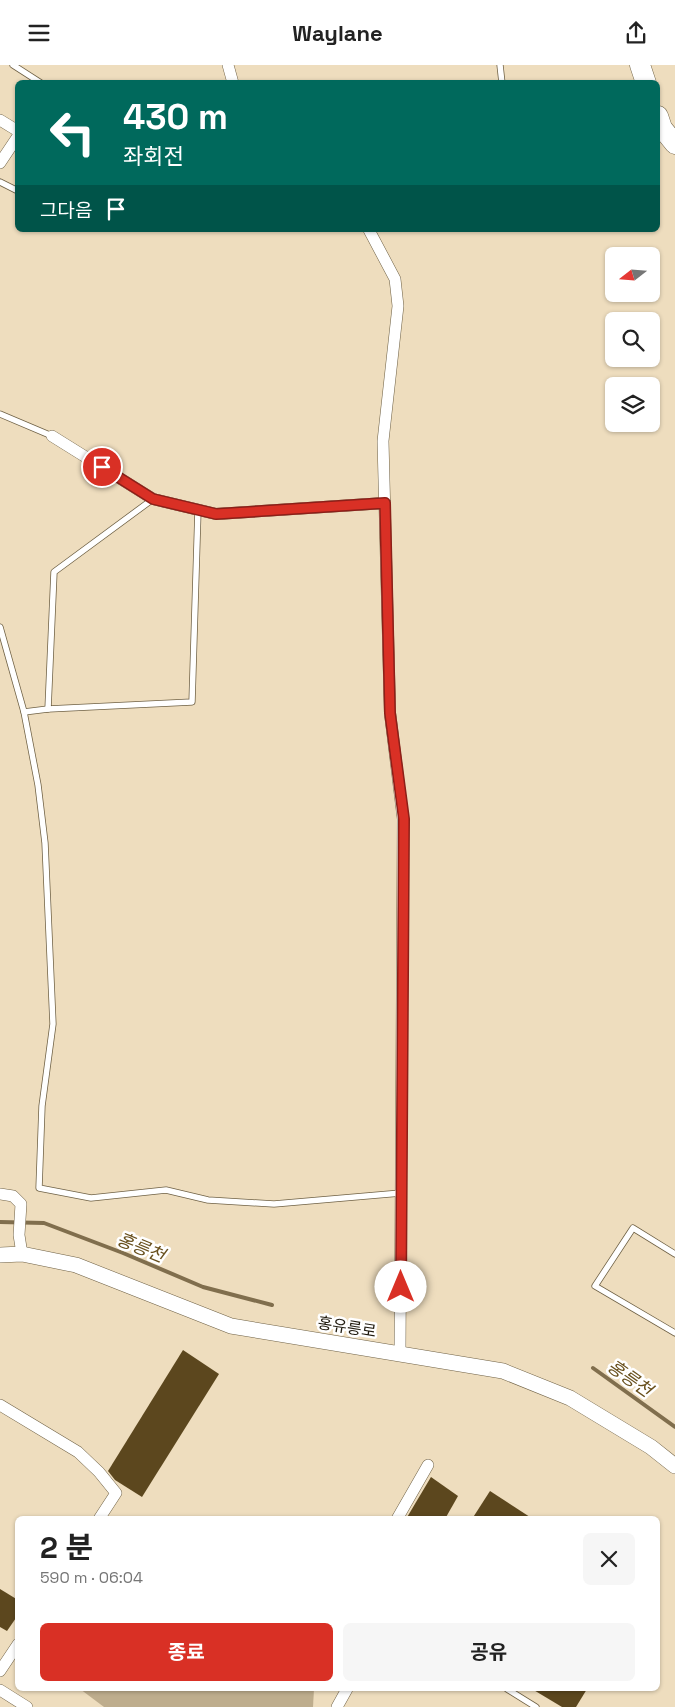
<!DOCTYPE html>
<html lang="ko">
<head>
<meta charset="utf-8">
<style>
  :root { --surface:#fff; --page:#f6f6f6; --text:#222; --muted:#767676; --accent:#d93025 }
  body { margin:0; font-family:"Space Grotesk","Noto Sans KR",sans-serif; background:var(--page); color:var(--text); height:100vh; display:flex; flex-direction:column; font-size:19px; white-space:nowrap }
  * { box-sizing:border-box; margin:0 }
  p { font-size:16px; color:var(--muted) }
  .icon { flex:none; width:28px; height:28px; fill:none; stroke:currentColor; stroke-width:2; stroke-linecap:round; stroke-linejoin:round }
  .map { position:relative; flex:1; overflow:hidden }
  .details { position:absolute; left:15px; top:1451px; width:645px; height:175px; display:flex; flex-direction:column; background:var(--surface); border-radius:8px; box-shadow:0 1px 4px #0004 }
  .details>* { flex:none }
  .hud { position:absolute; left:15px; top:15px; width:645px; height:152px; border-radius:8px; box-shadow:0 1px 4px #0004; background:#00695c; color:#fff; overflow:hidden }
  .needle { width:32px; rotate:253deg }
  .controls { position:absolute; left:605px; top:182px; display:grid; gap:10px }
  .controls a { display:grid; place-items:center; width:55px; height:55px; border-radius:8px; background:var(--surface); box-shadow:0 1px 4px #0004; font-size:25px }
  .pin { position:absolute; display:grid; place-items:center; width:42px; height:42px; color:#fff; margin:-21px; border:2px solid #fff; border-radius:50%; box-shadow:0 1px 5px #0007 }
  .me { position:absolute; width:55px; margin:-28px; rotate:0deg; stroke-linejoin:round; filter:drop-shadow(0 0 4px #0008) }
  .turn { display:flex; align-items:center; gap:18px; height:105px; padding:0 25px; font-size:22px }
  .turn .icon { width:65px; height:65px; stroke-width:2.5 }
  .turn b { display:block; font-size:35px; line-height:42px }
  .then { display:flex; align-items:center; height:48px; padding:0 25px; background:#0003; gap:10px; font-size:19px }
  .round { display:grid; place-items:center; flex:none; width:52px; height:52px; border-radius:8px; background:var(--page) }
  .summary { display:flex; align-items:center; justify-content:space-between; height:85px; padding:0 25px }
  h1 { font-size:30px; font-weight:700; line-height:38px }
  .cta { display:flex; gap:10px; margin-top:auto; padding:10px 25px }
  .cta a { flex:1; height:58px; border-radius:8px; background:var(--accent); color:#fff; font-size:20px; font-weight:700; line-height:58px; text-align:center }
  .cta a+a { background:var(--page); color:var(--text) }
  header { display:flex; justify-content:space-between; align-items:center; height:65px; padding:0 25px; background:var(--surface); font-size:22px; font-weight:700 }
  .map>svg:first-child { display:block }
  .green { fill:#bead8d }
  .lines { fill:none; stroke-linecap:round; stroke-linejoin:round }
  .stream { stroke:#806e4d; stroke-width:4 }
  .building { fill:#5c471e }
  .lane-casing { stroke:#6f6145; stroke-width:7 }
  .street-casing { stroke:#6f6145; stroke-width:12 }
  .secondary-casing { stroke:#6f6145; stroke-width:16 }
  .highway-casing { stroke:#6f6145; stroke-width:21 }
  .lane { stroke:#fff; stroke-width:5.5 }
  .street { stroke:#fff; stroke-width:11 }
  .secondary { stroke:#fff; stroke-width:15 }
  .highway { stroke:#fff; stroke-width:20 }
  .route-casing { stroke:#8d1f18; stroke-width:12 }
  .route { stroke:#d93025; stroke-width:9 }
  .labels { text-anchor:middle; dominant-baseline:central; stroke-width:5; stroke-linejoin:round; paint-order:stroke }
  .street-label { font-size:16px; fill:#211b0f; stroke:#fff }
  .water-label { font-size:18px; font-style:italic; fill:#69501d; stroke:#fff }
</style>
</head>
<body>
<header><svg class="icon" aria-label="menu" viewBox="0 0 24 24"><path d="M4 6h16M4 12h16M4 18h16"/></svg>Waylane<svg class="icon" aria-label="share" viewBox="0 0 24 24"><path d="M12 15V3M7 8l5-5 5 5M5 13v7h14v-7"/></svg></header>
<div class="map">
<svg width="675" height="1642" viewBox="0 0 675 1642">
  <rect width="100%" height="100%" fill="#eeddbe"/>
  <path class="green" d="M80,1624H314L313,1642H104Z"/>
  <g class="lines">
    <g class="stream">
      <path d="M0,1157L44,1158L123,1188L203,1222L272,1240"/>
      <path d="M593,1303L675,1362"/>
    </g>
  </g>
  <g class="building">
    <path d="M183,1285L219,1309L142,1432L115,1415L108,1406Z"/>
    <path d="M431,1412L458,1431L445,1454H406Z"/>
    <path d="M490,1426L533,1454H472Z"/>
    <path d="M0,1524L18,1535V1550L7,1566L0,1562Z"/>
    <path d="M532,1624H587L576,1642H562Z"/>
  </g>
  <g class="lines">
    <g class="lane-casing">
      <g id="lane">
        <path d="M13,0L41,18"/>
        <path d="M500,0L502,18"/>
        <path d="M0,117L18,126"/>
        <path d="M0,349L52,371"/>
        <path d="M153,434L54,507L48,644L192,637L198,445"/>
        <path d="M0,562L24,647L38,720L45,778L53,959L42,1041L39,1123L91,1133L166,1125L208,1135L274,1139L401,1128"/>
        <path d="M24,647L48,644"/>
        <path d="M675,1189L633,1163L595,1221L675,1268"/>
        <path d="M507,1624L536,1642"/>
      </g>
    </g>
    <g class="street-casing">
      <g id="street">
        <path d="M228,0L233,18"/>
        <path d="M0,55L18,66"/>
        <path d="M0,98L18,71"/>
        <path d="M369,165L395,214L398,241L383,376L390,648L403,754L400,1288"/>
        <path d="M52,371L153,434L216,449L385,438"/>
        <path d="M0,1129L13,1131L21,1139L19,1170L22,1189"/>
        <path d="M0,1340L78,1387L99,1407L116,1428L99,1454"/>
        <path d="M397,1454L428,1400"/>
        <path d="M0,1606L18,1579"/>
        <path d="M0,1625L27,1642"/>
        <path d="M337,1642L347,1624"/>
      </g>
    </g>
    <g class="secondary-casing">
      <path id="secondary" d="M0,1190L22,1189L76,1200L231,1261L503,1306L570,1333L651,1382L675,1401"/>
    </g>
    <g class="highway-casing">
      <g id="highway">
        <path d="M640,0L646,18"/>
        <path d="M658,51L662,63L675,79"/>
      </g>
    </g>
    <use href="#lane" class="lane"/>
    <use href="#street" class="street"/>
    <use href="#secondary" class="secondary"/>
    <use href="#highway" class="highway"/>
  </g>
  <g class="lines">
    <g class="route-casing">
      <path id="route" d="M102,402L153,434L216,449L385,438L390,648L404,754L401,1222"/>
    </g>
    <use href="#route" class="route"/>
  </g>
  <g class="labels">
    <g class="street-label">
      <text transform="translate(347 1262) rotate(9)">홍유릉로</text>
    </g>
    <g class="water-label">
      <text transform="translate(141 1182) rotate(22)">홍릉천</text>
      <text transform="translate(630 1313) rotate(35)">홍릉천</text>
    </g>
  </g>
</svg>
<div class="controls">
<a><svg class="needle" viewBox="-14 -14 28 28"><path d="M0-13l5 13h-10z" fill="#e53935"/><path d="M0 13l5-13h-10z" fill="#767676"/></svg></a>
<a><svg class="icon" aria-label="search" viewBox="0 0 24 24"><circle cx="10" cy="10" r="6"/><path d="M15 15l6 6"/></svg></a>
<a><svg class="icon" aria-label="layers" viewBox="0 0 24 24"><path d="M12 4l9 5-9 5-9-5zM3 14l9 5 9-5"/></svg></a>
</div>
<div class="pin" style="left:102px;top:402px;background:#d93025"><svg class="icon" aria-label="arrive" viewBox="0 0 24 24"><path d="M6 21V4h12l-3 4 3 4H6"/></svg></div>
<svg class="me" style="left:401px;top:1222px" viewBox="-20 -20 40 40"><circle r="19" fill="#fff"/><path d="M0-13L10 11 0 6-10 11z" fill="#d93025"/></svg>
<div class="hud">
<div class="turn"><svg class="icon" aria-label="left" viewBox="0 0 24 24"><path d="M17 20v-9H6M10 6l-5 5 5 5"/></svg><div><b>430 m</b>좌회전</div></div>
<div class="then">그다음<svg class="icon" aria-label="arrive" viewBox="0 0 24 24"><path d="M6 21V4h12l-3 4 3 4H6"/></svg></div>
</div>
<section class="details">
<div class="summary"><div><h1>2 분</h1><p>590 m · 06:04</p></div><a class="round"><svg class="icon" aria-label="close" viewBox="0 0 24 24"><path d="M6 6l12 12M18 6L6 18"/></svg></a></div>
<div class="cta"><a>종료</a><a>공유</a></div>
</section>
</div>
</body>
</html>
